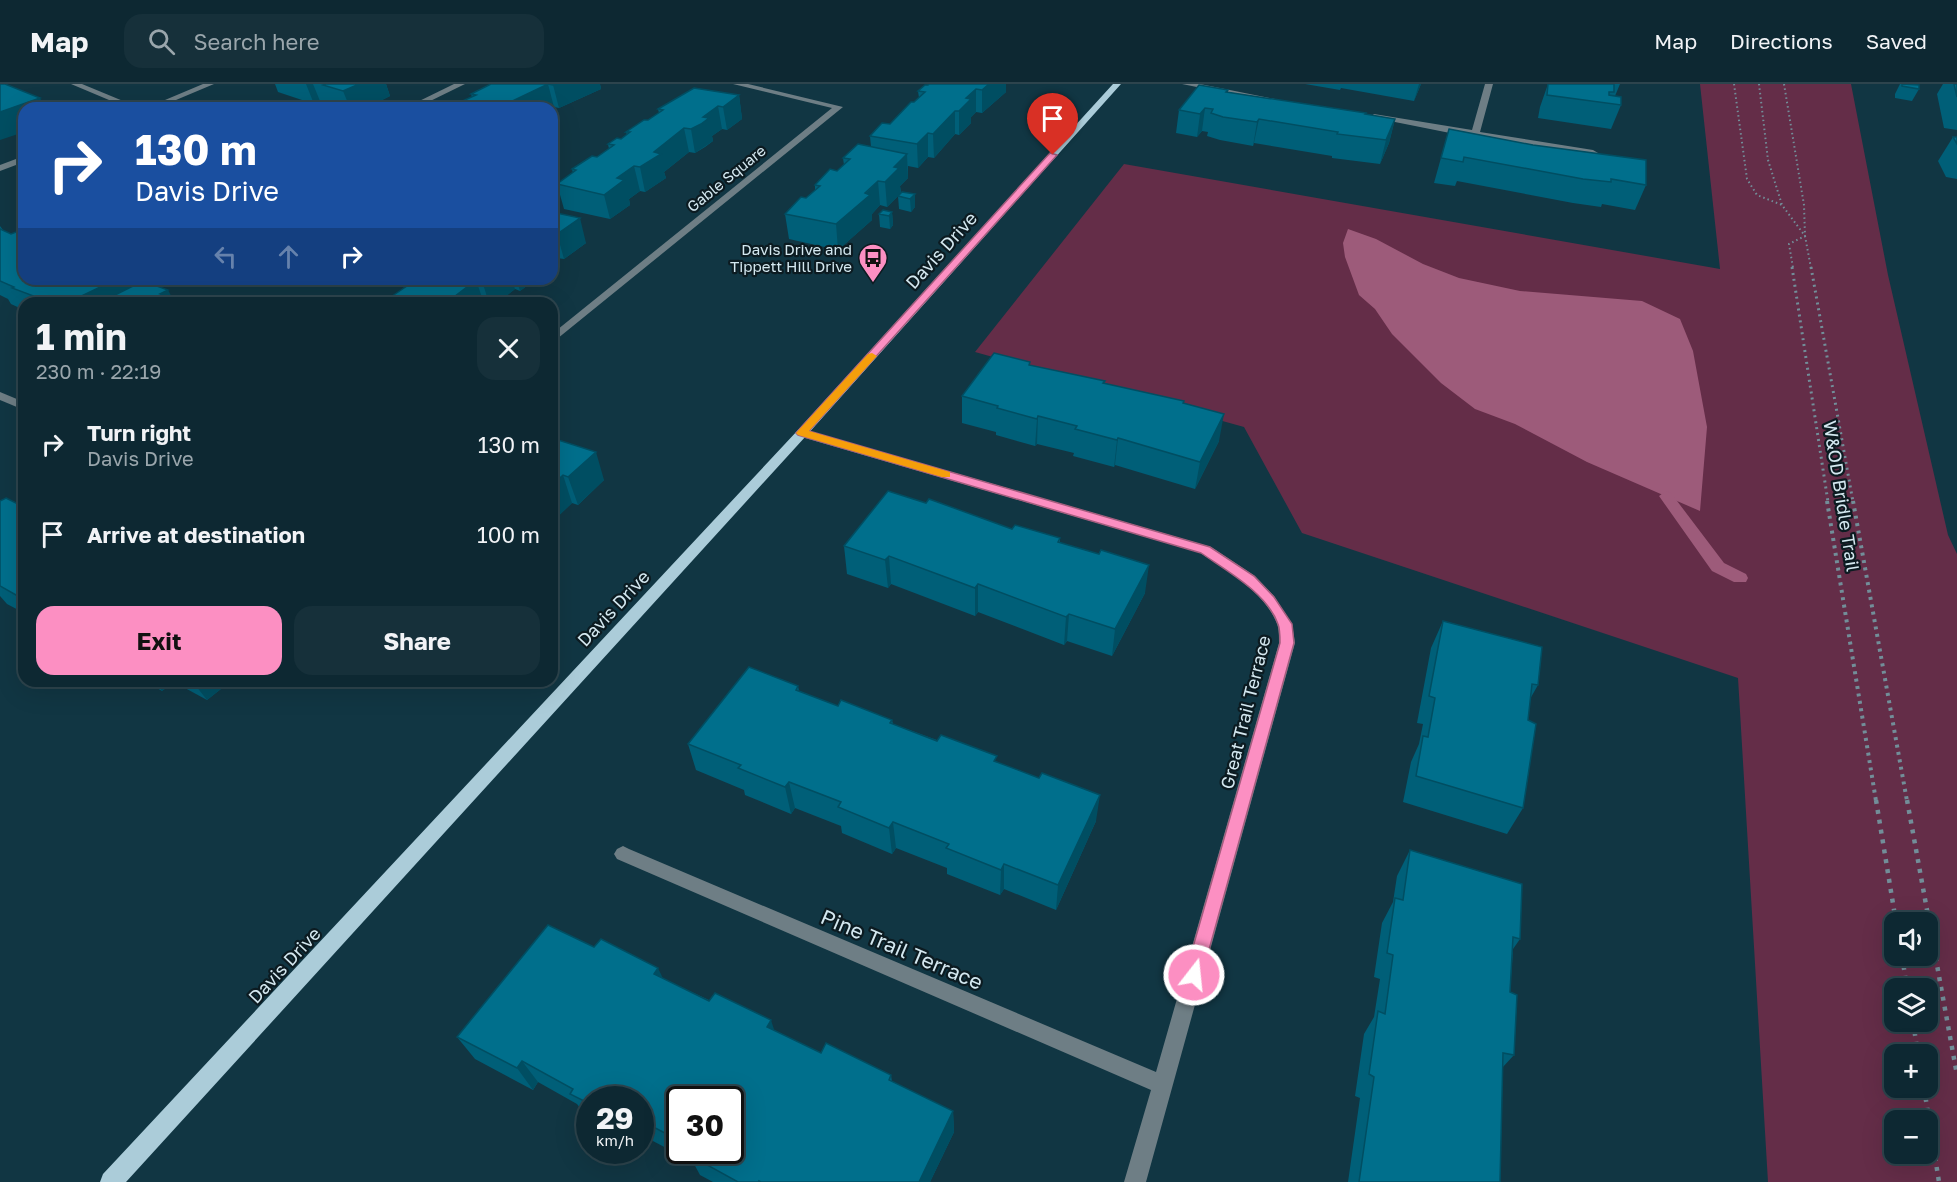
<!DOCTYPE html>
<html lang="en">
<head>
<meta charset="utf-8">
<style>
  :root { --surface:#0d2832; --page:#16303a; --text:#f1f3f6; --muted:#9aa6ac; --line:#2d444d; --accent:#fc8fc2 }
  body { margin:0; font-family:"Golos Text",sans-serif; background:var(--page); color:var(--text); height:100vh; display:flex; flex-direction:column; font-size:22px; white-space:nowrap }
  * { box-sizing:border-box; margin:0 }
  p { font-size:20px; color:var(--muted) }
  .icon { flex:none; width:33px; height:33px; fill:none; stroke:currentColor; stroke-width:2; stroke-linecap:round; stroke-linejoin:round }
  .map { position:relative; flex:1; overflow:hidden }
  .panel { position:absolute; left:18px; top:213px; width:540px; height:390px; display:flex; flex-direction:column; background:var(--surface); border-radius:18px; box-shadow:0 6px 24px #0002,0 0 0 2px var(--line) }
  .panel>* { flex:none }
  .banner { position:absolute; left:18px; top:18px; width:540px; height:183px; border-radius:18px; box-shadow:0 6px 24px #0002,0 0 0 2px var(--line); background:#1a4fa0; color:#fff; overflow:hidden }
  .buttons { position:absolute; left:1884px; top:828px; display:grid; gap:12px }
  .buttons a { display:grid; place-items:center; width:54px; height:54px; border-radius:12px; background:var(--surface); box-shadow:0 6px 24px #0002,0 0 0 2px var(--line); font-size:30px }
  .speed { position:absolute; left:576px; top:1002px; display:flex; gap:12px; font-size:30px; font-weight:700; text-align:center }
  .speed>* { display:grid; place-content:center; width:78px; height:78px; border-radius:50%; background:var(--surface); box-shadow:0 6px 24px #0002,0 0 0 2px var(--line); line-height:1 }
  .speed small { font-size:15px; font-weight:400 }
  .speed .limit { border:3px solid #111; border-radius:9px; background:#fff; color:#111 }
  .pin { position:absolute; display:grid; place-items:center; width:51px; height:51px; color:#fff; margin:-62px -26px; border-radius:50% 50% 50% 0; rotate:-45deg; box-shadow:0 0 6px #0007 }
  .pin .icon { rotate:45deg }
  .me { position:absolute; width:66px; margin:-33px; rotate:16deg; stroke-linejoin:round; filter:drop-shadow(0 0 4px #0008) }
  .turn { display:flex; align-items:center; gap:21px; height:126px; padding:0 18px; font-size:27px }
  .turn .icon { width:78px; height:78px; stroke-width:2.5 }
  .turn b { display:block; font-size:42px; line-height:51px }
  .lanes { display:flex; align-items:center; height:57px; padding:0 18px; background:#0003; justify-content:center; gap:30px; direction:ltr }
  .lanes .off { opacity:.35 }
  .round { display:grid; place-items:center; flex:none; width:63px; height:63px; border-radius:18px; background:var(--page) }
  .overview { display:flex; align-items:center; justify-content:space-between; height:102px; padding:0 18px }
  h1 { font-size:36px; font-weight:700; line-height:45px }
  .cta { display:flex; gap:12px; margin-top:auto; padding:12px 18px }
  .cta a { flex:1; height:69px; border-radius:18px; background:var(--accent); color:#111; font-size:24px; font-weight:700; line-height:69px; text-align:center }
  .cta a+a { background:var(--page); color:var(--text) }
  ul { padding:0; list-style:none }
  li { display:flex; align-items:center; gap:18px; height:90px; padding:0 18px }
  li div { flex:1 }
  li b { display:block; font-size:22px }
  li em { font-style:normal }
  header { display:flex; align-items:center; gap:36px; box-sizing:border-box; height:84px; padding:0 30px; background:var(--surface); border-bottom:2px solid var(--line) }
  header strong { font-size:28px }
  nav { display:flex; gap:33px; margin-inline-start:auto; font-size:21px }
  .search { width:420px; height:54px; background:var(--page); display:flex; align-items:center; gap:15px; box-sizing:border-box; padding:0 21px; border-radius:18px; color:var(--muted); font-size:22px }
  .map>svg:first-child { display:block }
  .green { fill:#642d48; fill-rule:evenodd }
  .water { fill:#9d5b7a }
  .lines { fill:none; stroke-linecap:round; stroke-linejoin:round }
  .stream { fill:#9d5b7a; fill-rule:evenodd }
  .path-far3 { stroke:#728e99; stroke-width:2; stroke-dasharray:1.5 3; stroke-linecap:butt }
  .path-far2 { stroke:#728e99; stroke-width:3; stroke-dasharray:2 4; stroke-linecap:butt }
  .path-far1 { stroke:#728e99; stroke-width:4; stroke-dasharray:3 4.5; stroke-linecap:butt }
  .path { stroke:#728e99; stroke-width:4.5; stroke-dasharray:4 6; stroke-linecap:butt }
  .minor { fill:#6e7e85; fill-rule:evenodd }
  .major { fill:#abccd9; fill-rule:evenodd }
  .wall { fill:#005f78; fill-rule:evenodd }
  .shaded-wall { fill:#004e62 }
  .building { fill:#006f8c; stroke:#004e62; stroke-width:1.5 }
  .route { fill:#fc8fc2; stroke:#a45d7e; stroke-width:1.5 }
  .slow { fill:#f59e0b }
  .labels { text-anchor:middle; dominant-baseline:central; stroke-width:4.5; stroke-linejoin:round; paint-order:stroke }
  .far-street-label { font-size:15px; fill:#d4e8f0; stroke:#0c1b21 }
  .far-poi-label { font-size:15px; fill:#d4e8f0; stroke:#0c1b21; text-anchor:end }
  .street-label { font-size:18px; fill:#d4e8f0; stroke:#0c1b21 }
  .near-street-label { font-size:21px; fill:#d4e8f0; stroke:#0c1b21 }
</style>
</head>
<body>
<header>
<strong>Map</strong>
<div class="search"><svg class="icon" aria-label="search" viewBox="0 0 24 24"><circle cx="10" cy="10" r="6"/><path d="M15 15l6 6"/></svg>Search here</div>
<nav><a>Map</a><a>Directions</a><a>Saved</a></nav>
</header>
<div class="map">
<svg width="1957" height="1098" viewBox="0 0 1957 1098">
  <rect width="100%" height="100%" fill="#113643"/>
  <path class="green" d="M1700,0H1851L1888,191L1948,451L1957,470V1098H1768L1738,594L1302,449L1244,343L975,268L1124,80L1720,185ZM1894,838H1928V872H1894ZM1894,904H1928V938H1894ZM1894,970H1928V1004H1894ZM1894,1036H1928V1070H1894Z"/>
  <path class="water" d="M1348,145L1376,155L1423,180L1459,194L1520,207L1642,217L1680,235L1693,267L1707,343L1700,427L1587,378L1515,340L1475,325L1441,299L1392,250L1375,225L1359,211L1345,173L1343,159Z"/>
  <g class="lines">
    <path class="stream" d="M1666,407L1671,409L1724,479L1746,490L1748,494L1746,498H1734L1712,487L1659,412Z"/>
    <g class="path-far3">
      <path d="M1734,0L1747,95L1757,111L1782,121"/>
      <path d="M1759,0L1768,76L1782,121L1805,152L1811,184"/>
      <path d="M1784,0L1804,121L1805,152L1789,160L1793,184"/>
    </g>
    <g class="path-far2">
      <path d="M1792,183L1828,418"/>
      <path d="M1811,183L1853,418"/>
    </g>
    <g class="path-far1">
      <path d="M1827,417L1876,717"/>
      <path d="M1853,417L1907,717"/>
    </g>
    <g class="path">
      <path d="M1876,716L1896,838"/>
      <path d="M1907,716L1957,991"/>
      <path d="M1902,872L1907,904"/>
      <path d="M1913,938L1918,970"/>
      <path d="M1924,1004L1939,1098"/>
    </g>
    <g class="minor">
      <path d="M71,0H82L140,24H128Z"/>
      <path d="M203,0H214L157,24H146Z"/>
      <path d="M454,0H465L416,24H405Z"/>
      <path d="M733,0H748L843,23L552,259V250L832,24Z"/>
      <path d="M1182,0H1200L1275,15L1271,18Z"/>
      <path d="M1485,0H1493L1480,48L1593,66L1598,69L1593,72L1475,54L1370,33L1374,30L1472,46Z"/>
      <path d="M24,72V78L0,87V81Z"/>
      <path d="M0,308L24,318V326L0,316Z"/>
      <path d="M802,345L1211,463L1255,492L1274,512L1292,540L1295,559L1146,1098H1124L1151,1006L617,775L614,770L617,765L623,762L629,765L1156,988L1279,559C1279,553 1279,545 1277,540C1265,508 1228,488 1201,469L798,352L796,349L798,346Z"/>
    </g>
    <path class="major" d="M1113,0H1121L806,352L126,1098H100L103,1090L798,346Z"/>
  </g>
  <g class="wall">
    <path d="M275,0H386L390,12L366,24H332L330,20L320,17L314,20L278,8Z"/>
    <path d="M491,0H600L601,5L559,24L554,23L552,24H447L472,13L471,10Z"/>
    <path d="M929,0H1006V8L982,29L976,28L971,33V39L959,51L955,50L934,74L928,73L918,84L908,82V94L900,102L901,109L887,123L880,121L872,130V136L838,166L789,155L785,130L806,114L815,106V101L837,87L844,81L843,74L871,63L870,52L890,40L919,14L918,7Z"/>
    <path d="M1305,0H1421L1414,17L1341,4L1340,6Z"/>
    <path d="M1548,0H1620L1615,12L1621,21L1611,45L1538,34L1540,23Z"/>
    <path d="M1900,0H1912L1919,5L1912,17L1895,14V10Z"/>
    <path d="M1943,0H1957V46L1944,44L1937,10Z"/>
    <path d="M1228,6V8L1395,35L1389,59L1380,80L1332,74V72L1254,59L1253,62L1220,56L1207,52L1208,48L1202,47L1197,53L1176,49L1179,26Z"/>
    <path d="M739,11L742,35L727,46L722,45L712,52L713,57L705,63L695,69L689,68L664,88L666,94L645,108L640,107L629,115L630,121L610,135L564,125L557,100L573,89L572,85L597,73L609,65L608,60L621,55L627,51L626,48L648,36L659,29L658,25Z"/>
    <path d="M1449,45L1646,101L1635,126L1602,120L1601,123L1573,119L1457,97L1455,102L1434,99Z"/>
    <path d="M1953,53H1957V95L1946,93L1938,77Z"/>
    <path d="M915,110V123L911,128L899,125L898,112Z"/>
    <path d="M552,128L586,159L564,175L557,174L552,178Z"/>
    <path d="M892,128L893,141L890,145L880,143L879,130Z"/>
    <path d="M0,142L3,146L24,195H125L130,203L183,218L201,219H24V226L11,220L8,215L0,211Z"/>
    <path d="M411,195H536L520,207L515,205L497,219H382L404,204L402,201Z"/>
    <path d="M1030,281L1105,297V300L1184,317V320L1219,357L1195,405L1115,381L1114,383L1073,372L1074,369L1037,360L1035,362L996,351V348L962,339V312Z"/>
    <path d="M552,354L604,396L578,421L572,419L552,438Z"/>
    <path d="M0,417L24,423V529L7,520L0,512Z"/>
    <path d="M926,419L1012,445L1060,454V458L1145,509L1112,572L1067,557L1064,561L978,528L975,532L891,500L888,504L847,490L844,462Z"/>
    <path d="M1443,537L1538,601L1530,615L1528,636L1523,724L1507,750L1403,718L1411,678L1419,660L1423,640L1417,639L1431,564Z"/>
    <path d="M145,597H231L207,616L174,598L162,607Z"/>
    <path d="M798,602L799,607L838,622L892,636L893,640L997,678L1096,737L1056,826L1004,805L1000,811L947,790V784L896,764L892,770L842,749L841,742L795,724L791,730L745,711L744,706L696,686L688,660Z"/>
    <path d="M1410,766L1520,855L1513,865L1510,908L1514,971L1502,984L1500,1098H1348L1360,1014L1355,1012L1364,950L1374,933L1380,895L1374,893L1382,839L1393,818L1397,792Z"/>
    <path d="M594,863L774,946L821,969L891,991L892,998L953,1027L954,1048L930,1098H713L700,1091L693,1078L651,1056L645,1064L640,1061V1016H590V1034L585,1031L577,1020L538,998L533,1006L475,975L457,953ZM680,1016L730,1066H680Z"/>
  </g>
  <g class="shaded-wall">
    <path d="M306,0H313L320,17L314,20Z"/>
    <path d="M359,0H386L390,12L366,24H350L343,7Z"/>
    <path d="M548,0L554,23L552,24H504L506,20Z"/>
    <path d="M556,0H600L601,5L559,24L553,1Z"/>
    <path d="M989,0H1006V8L982,29V6Z"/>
    <path d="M1419,0H1421L1414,17Z"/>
    <path d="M976,5V28L971,33V39L959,51V27L966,14Z"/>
    <path d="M739,11L742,35L727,46L723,23Z"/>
    <path d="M40,14L45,24H24V48L0,56V28Z"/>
    <path d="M718,22L722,45L712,52L713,57L695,69L691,45L703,33Z"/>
    <path d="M1205,24L1202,47L1197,53L1200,30Z"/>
    <path d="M955,27V50L934,74L933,50Z"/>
    <path d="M1259,35L1254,59L1253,62L1257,38Z"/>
    <path d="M1395,35L1389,59L1380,80L1386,56Z"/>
    <path d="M684,44L689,68L664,88L666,94L645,108L640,83L654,68Z"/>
    <path d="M928,49V73L918,84L917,60Z"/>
    <path d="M907,70L908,94L900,102L901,109L887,123L885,98L894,83Z"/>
    <path d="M634,82L640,107L629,115L630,121L610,135L604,111L617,94Z"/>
    <path d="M878,97L880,121L872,130V136L838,166L836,140Z"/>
    <path d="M915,110V123L911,128L910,115Z"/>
    <path d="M892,128L893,141L890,145L889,132Z"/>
    <path d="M580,134L586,159L564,175L557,150Z"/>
    <path d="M552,156L557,174L552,178Z"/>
    <path d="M117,195H125L139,218L137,219H67Z"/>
    <path d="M485,195H512L515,205L497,219H489L482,197Z"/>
    <path d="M516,195H536L520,207Z"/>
    <path d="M476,196L484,219H455L454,213Z"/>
    <path d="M168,206L175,219L160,210Z"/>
    <path d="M1224,330L1219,357L1195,405L1200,378Z"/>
    <path d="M1038,332L1037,360L1035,362L1037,335Z"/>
    <path d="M1118,354L1115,381L1114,383L1117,356Z"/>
    <path d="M596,368L604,396L578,421L568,393Z"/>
    <path d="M563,391L572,419L552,438V401Z"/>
    <path d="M889,472L891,500L888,504L885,476Z"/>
    <path d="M1149,481L1145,509L1112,572L1115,545Z"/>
    <path d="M978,500V528L975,532V504Z"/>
    <path d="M24,505V520L16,511Z"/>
    <path d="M1069,530L1067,557L1064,561L1066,533Z"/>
    <path d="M154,597H174V598L162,607Z"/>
    <path d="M192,597H231L207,616Z"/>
    <path d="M789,698L795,724L791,730L785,703Z"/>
    <path d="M1100,711L1096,737L1056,826L1058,801Z"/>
    <path d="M893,738L896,764L892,770L889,744Z"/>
    <path d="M1004,780V805L1000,811L1001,786Z"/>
    <path d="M658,884L669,907L654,890Z"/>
    <path d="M771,936L778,958L767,943Z"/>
    <path d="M522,977L538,998L533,1006L517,984Z"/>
    <path d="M953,1027L954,1048L930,1098H919Z"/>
    <path d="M640,1038L651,1056L645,1064L640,1057Z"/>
  </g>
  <g class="building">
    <path d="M0,0H5L40,14L0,28Z"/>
    <path d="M326,0H359L343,7L323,1Z"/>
    <path d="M491,0H556L553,1L548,0L506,20L510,21L504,24H447L476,11L471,10Z"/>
    <path d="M929,0H989L982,6L976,5L966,14L971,15L959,27H955L933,50L928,49L917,60L870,52L882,39L890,40L911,18H914L925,8L918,7L925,1H928Z"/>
    <path d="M1548,0H1614V8H1609V11L1621,13V21L1547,11Z"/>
    <path d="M1902,0L1919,1V5L1902,2Z"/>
    <path d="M1954,0H1957V13Z"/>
    <path d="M1199,1L1228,6L1226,8L1366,29L1365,30L1395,35L1386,56L1337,50L1338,48L1259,35L1257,38L1223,33L1211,29L1213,25L1205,24L1200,30L1179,26Z"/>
    <path d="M694,4L739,11L723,23L718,22L703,33L709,34L701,40L691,45L684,44L654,68L661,70L640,83L634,82L617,94L624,96L604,111L557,100L576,86L572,85L592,72L597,73L614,61L608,60L617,54L621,55L630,48H626L644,36H648L663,26L658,25Z"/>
    <path d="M1449,45L1533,61L1646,76V101L1611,95V98L1583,95L1464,73L1463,78L1441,74Z"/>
    <path d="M1953,53H1957V60Z"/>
    <path d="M858,60L907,70L894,83L899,84L885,98L878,97L865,109L870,111L836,140L785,130L801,113L806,114L820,102L815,101L830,85L837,87L850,75L843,74Z"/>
    <path d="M902,108L915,110L910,115L898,112Z"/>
    <path d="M883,126L892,128L889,132L879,130Z"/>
    <path d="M552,128L580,134L557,150L552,149Z"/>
    <path d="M0,145L11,150L19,147L24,149V195H117L67,219H52L12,204L14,203L0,197Z"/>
    <path d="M411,195H485L482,197L476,196L454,213L461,215L455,219H382L407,202L402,201Z"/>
    <path d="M143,197L168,206L160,210L183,218L189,215L201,219H99Z"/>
    <path d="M994,269L1030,278L1029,281L1105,297L1103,299L1184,317L1183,319L1224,330L1200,378L1118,354L1117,356L1075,345L1077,342L1038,332L1037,335L997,324L998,322L962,312Z"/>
    <path d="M552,354L596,368L568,393L563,391L552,401Z"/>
    <path d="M888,407L926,419L929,415L1012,445L1015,441L1060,454L1058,458L1099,470L1101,466L1149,481L1115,545L1069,530L1066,533L978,500L975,504L889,472L885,476L844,462Z"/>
    <path d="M6,414L24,423V505L16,511L0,502V417Z"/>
    <path d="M1443,537L1542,563L1538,601L1532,600L1528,636L1536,640L1523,724L1416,692L1423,652L1428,653L1435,614L1429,612Z"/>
    <path d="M749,583L798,602L796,606L838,622L841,616L892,636L890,639L937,657L941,651L997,672L994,677L1039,694L1042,689L1100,711L1058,801L1004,780L1001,786L946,764L949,760L893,738L889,744L838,723L841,718L789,698L785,703L738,684L741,681L688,660Z"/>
    <path d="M1410,766L1522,800L1520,855L1513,853L1510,908L1517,911L1514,971L1503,969L1500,1098H1359L1374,993L1369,990L1378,927L1385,930L1393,871L1387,869L1395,814L1403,816Z"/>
    <path d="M548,841L594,863L601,855L658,884L654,890L709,917L715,909L771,936L767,943L821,969L826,959L891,991L889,996L953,1027L919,1098H761L759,1097V1098H738L689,1071L691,1066H730V1016H680V1057L640,1036V1016H590V1020L570,1010L573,1005L522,977L517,984L457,953Z"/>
  </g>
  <path class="route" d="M1050,69L1057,71L809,347L1210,463L1254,492L1274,513L1292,540L1294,559L1202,891L1200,896L1194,899L1188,896L1185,891L1280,559C1280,553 1280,545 1278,540C1267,509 1227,487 1201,469L798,351L796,349Z"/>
  <path class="slow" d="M872,269L877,272L875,274L809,347L950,388V393H942L798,351L796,349L868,270Z"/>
  <defs>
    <g id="bus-pin" transform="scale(1.5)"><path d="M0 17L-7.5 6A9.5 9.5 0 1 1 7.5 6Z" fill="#fc8fc2" stroke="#0c1b21"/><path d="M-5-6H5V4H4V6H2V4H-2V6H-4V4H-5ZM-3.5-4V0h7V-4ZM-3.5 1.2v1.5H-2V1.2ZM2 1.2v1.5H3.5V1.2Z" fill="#111"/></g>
  </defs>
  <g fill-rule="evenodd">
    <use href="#bus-pin" x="873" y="174"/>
  </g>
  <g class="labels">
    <g class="far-street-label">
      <text transform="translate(726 94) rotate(-39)">Gable Square</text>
    </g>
    <g class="far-poi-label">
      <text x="852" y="165">Davis Drive and<tspan x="852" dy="17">Tippett Hill Drive</tspan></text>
    </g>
    <g class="street-label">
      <text transform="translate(941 166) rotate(-48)">Davis Drive</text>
      <text transform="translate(1842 412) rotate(81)">W&amp;OD Bridle Trail</text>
      <text transform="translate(613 524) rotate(-47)">Davis Drive</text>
      <text transform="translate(1245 628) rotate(-76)">Great Trail Terrace</text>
      <text transform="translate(284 881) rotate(-47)">Davis Drive</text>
    </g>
    <g class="near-street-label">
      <text transform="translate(902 865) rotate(23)">Pine Trail Terrace</text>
    </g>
  </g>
</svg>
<div class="buttons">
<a><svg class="icon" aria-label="sound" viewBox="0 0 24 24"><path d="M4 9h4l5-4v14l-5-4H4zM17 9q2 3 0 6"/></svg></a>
<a><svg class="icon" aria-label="layers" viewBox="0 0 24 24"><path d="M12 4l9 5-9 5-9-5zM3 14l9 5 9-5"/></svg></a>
<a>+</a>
<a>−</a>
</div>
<div class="speed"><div>29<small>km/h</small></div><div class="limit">30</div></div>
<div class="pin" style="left:1053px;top:71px;background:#d93025"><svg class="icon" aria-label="arrive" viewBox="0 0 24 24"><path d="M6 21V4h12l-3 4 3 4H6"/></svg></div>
<svg class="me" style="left:1194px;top:891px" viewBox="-20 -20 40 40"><circle r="17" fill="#fc8fc2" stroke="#fff" stroke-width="3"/><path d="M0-11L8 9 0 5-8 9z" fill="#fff"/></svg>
<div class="banner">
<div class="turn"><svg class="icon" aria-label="right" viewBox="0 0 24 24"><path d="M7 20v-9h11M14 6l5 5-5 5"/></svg><div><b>130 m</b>Davis Drive</div></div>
<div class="lanes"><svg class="icon off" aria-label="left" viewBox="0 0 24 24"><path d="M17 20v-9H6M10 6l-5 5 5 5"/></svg><svg class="icon off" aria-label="ahead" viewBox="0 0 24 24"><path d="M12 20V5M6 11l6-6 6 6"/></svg><svg class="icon" aria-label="right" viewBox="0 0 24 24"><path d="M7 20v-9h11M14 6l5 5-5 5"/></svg></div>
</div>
<section class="panel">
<div class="overview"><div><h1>1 min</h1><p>230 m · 22:19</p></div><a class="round"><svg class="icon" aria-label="close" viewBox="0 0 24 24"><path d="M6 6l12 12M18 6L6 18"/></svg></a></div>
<ul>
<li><svg class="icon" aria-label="right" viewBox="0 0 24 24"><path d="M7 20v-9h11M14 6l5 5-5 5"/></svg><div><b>Turn right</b><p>Davis Drive</p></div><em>130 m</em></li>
<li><svg class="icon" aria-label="arrive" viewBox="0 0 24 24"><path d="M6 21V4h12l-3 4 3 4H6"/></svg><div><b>Arrive at destination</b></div><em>100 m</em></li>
</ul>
<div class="cta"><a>Exit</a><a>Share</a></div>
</section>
</div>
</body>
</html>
